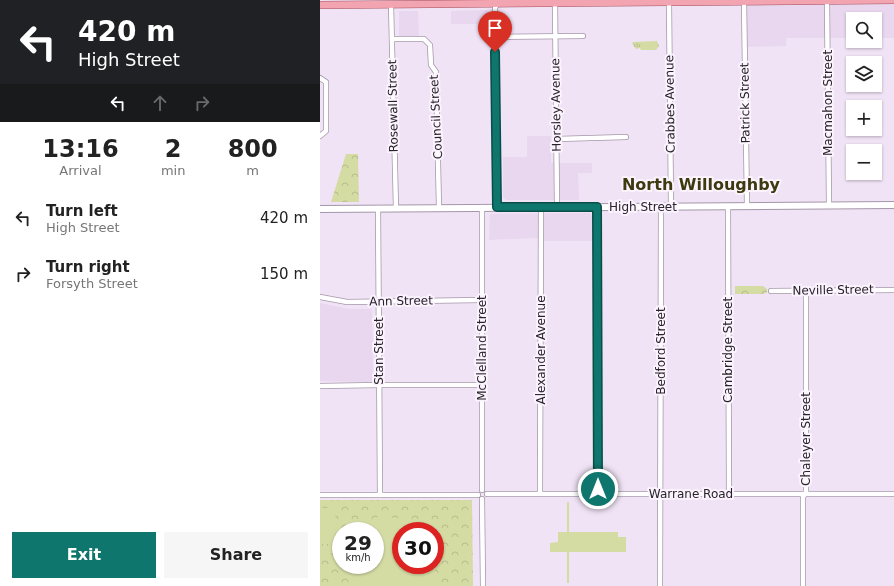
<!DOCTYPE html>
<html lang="en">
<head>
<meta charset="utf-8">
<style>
  :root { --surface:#fff; --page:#f6f6f6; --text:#222; --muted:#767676; --accent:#0f766e }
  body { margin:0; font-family:"DejaVu Sans",sans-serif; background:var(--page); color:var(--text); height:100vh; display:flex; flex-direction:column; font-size:15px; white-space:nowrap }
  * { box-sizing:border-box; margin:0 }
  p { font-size:13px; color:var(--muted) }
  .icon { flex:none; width:22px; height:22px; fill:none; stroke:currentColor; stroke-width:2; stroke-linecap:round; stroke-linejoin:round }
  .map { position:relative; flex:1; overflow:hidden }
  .details { display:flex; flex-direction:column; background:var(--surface); width:320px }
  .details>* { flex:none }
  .top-card { background:#202124; color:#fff; overflow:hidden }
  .controls { position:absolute; left:526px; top:12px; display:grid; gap:8px }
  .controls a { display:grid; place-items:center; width:36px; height:36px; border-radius:0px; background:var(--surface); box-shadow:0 1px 3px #0004; font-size:20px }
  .speed { position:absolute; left:12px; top:522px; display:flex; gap:8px; font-size:20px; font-weight:700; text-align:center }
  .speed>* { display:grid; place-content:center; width:52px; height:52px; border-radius:50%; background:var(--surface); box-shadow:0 1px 3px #0004; line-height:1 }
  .speed small { font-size:10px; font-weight:400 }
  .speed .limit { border:6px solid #d22; background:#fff; color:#111 }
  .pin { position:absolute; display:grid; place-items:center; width:34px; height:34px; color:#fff; margin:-41px -17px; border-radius:50% 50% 50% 0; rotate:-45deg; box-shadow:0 0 4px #0007 }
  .pin .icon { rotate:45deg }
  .me { position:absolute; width:44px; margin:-22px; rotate:0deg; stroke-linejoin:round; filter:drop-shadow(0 0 3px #0008) }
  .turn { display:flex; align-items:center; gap:14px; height:84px; padding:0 12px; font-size:18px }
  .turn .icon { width:52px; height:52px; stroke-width:2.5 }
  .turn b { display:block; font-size:28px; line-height:34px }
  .lanes { display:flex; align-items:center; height:38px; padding:0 12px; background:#0003; justify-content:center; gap:20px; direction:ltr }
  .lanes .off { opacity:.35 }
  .eta { display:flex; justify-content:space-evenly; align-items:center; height:68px; text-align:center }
  .eta b { font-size:24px; font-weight:700; line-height:28px }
  .action { display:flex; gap:8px; margin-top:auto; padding:8px 12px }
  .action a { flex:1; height:46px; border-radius:0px; background:var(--accent); color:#fff; font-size:16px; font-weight:700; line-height:46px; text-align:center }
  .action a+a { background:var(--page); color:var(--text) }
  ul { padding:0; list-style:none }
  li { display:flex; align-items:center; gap:12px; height:56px; padding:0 12px }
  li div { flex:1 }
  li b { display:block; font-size:15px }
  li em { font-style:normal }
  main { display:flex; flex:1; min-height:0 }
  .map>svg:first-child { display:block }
  .built { fill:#e9d7ef }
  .grass { fill:url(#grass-tufts) }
  .park { fill:url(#park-crowns); fill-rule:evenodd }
  .pitch { fill:#d4dba3 }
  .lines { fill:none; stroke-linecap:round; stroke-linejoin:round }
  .minor-casing { stroke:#a497a8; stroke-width:6 }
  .tertiary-casing { stroke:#a497a8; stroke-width:8 }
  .primary-casing { stroke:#a5505f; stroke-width:8 }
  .minor { stroke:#fff; stroke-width:4.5 }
  .tertiary { stroke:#fff; stroke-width:6 }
  .primary { stroke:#f2a4b0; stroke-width:7 }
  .route-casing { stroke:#0a4d48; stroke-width:10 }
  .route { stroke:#0f766e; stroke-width:7 }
  .labels { text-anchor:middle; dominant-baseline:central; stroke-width:4; stroke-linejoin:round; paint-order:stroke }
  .street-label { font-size:12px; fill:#28232a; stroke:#fbf3fd }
  .district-label { font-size:16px; font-weight:bold; fill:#3e3a10; stroke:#fbf3fd }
</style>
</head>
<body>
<main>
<section class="details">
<div class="top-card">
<div class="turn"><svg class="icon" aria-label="left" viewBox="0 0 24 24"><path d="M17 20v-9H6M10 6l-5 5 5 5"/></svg><div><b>420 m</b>High Street</div></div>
<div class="lanes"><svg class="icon" aria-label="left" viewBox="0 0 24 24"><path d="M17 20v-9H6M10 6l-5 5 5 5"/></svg><svg class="icon off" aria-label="ahead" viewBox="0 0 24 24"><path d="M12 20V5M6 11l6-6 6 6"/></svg><svg class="icon off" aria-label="right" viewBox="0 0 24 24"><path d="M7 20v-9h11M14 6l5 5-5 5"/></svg></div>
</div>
<div class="eta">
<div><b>13:16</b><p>Arrival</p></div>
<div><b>2</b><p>min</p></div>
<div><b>800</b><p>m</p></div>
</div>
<ul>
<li><svg class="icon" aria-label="left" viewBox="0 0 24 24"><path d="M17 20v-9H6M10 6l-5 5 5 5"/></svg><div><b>Turn left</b><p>High Street</p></div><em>420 m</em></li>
<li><svg class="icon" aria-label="right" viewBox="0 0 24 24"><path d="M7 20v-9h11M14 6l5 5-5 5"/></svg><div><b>Turn right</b><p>Forsyth Street</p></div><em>150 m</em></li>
</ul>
<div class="action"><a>Exit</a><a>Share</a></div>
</section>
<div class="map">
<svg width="574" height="586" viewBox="0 0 574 586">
  <defs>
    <pattern id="grass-tufts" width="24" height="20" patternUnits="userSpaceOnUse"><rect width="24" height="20" fill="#d4dba3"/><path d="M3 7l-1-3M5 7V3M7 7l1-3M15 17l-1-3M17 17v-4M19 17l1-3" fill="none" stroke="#b6bc8c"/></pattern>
    <pattern id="park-crowns" width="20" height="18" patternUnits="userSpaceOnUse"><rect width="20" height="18" fill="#d4dba3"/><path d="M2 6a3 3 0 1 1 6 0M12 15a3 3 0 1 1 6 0" fill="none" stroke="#b6bc8c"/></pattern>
  </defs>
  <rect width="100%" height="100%" fill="#f0e3f5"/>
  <g class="built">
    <path d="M574,0V38H555V19H533V38H466V46L427,47L426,4Z"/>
    <path d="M167,10L168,12V24H131V11Z"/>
    <path d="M79,11H98L99,37L79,36Z"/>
    <path d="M207,136H231V163H272V173H258L259,200H186L183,197V157H207Z"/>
    <path d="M270,213L272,216V241H226L215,238L169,240L170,214Z"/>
    <path d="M0,303L29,309H52L53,382L0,381Z"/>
  </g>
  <path class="grass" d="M337,41L339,46L336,50H321L320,48L316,49L313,45L312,42Z"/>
  <g class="park">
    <path d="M26,154H38L39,202H11Z"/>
    <path d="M415,286H443L447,289V292L444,294H415Z"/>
    <path d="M0,500H152L153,586H0ZM21,531H55V565H21ZM81,531H115V565H81Z"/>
  </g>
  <g class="pitch">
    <path d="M247,502H249V532H298V537H306V552H249V583H247V552H230V543L238,542V532H247Z"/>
    <path d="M0,508H12L15,510L16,524L15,544H0Z"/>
    <path d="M58,517C77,517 94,519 109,531H81V565H115V541C118,556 117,574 107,586H38C32,581 30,573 29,565H55V531H34L39,524Z"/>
  </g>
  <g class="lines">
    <g class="minor-casing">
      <g id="minor">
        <path d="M424,1L427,206"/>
        <path d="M507,1L509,205"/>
        <path d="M349,2L351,206"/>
        <path d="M235,3L237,207"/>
        <path d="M71,5L76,208"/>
        <path d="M175,37L263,36"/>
        <path d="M72,39H104L110,45L111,65L116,72L119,208"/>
        <path d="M0,78L6,82V131L0,136"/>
        <path d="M237,139L306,137"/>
        <path d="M408,206L409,494"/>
        <path d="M177,207L175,8L178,2"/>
        <path d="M277,207L278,495"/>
        <path d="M58,208L60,495"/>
        <path d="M451,291L574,290"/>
        <path d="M0,297L27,302L162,300"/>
        <path d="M0,386L59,385H162"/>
        <path d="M162,490V207"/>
        <path d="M220,493L221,207"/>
        <path d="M167,494C303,493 438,495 574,494"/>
        <path d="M0,495H158"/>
        <path d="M162,499L163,586"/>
        <path d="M340,586L341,206"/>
        <path d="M483,586V497L486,492V291"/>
      </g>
    </g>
    <g class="tertiary-casing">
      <path id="tertiary" d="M0,209L574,205"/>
    </g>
    <g class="primary-casing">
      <path id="primary" d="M0,5L574,0"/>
    </g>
    <use href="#minor" class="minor"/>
    <use href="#tertiary" class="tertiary"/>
    <use href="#primary" class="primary"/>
  </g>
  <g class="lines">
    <g class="route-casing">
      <path id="route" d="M175,52L177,207H277L278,489"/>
    </g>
    <use href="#route" class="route"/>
  </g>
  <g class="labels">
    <g class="street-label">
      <text transform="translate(425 103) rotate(-91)">Patrick Street</text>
      <text transform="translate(508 103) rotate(-90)">Macmahon Street</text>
      <text transform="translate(350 104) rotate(-91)">Crabbes Avenue</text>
      <text transform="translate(236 105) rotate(-91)">Horsley Avenue</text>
      <text transform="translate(73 106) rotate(-91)">Rosewall Street</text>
      <text transform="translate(116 117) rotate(-93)">Council Street</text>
      <text x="323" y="207">High Street</text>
      <text transform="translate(513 290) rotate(-1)">Neville Street</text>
      <text transform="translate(81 301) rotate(-1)">Ann Street</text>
      <text transform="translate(162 348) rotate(-90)">McClelland Street</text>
      <text transform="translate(221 350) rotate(-90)">Alexander Avenue</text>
      <text transform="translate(408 350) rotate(-90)">Cambridge Street</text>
      <text transform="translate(59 351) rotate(-90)">Stan Street</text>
      <text transform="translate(341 351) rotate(-90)">Bedford Street</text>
      <text transform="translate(486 439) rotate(-90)">Chaleyer Street</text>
      <text x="371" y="494">Warrane Road</text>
    </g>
    <g class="district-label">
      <text x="381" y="184">North Willoughby</text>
    </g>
  </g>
</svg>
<div class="controls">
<a><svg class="icon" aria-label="search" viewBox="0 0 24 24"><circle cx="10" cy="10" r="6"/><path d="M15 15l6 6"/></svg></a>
<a><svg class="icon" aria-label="layers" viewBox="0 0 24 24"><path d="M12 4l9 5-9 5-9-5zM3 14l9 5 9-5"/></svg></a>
<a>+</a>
<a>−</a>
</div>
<div class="speed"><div>29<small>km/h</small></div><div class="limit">30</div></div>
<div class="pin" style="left:175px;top:52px;background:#d93025"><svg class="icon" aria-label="arrive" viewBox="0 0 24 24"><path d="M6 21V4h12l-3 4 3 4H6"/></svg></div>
<svg class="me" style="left:278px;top:489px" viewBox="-20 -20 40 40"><circle r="17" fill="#0f766e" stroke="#fff" stroke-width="3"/><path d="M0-11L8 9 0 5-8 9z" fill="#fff"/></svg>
</div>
</main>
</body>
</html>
